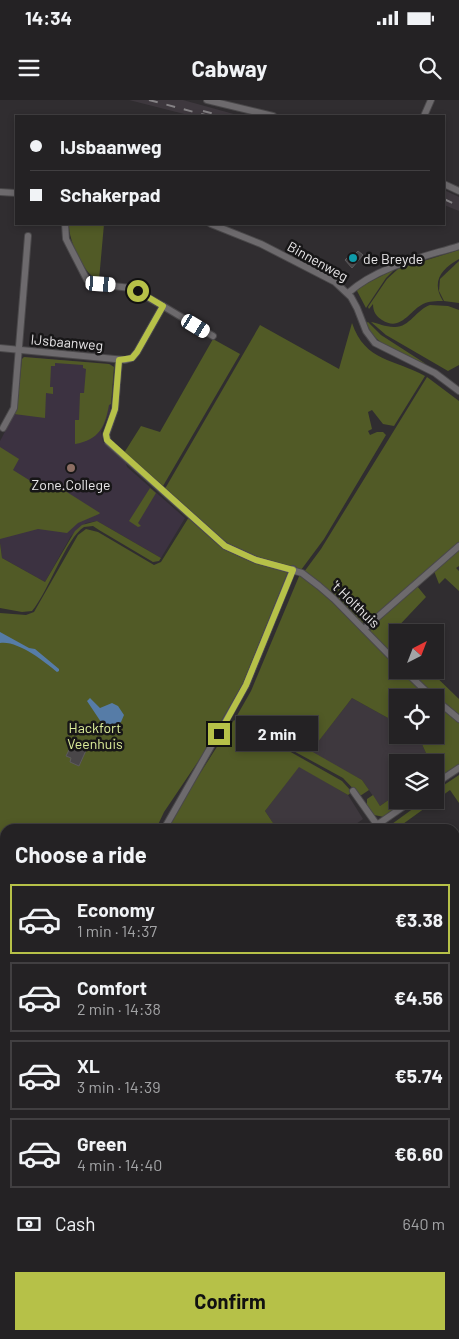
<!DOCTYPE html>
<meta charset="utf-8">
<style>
body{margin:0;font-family:Barlow,sans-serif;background:#2c2a2c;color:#f1f3f6;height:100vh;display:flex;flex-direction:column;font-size:19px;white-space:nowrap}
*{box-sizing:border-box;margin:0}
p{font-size:16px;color:#a3a4a6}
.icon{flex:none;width:28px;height:28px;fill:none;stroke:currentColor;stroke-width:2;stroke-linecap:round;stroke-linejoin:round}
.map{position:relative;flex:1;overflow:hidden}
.side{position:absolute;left:0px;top:724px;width:460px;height:516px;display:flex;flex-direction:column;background:#242224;border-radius:15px 15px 0 0;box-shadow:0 2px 8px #0003,0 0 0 1px #413f41}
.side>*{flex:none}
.top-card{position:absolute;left:15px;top:15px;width:430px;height:110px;border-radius:0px;box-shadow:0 2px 8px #0003,0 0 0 1px #413f41;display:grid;align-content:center;height:110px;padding:0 15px;background:#242224}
.needle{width:32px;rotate:42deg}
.controls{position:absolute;left:389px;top:524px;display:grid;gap:10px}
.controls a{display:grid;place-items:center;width:55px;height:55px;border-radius:0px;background:#242224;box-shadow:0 2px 8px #0003,0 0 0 1px #413f41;font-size:25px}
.end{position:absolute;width:22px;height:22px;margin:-11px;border:6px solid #b6c148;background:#111;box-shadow:0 0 0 2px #111}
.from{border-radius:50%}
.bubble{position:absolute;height:35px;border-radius:0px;background:#242224;box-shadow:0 2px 8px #0003,0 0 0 1px #413f41;font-size:16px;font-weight:700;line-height:35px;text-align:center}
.car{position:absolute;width:15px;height:30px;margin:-15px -8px;border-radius:6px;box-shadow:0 0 4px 1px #0007;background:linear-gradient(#fff 24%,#345 0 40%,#fff 0 76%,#345 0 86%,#fff 0)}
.top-card b{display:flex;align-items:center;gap:18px;height:48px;font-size:19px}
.top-card b+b{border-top:1px solid #413f41}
.top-card i{width:12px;height:12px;background:#f1f3f6}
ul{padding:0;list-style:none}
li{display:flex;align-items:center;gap:15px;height:70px;margin:0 10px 8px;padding:0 5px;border:2px solid #413f41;border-radius:0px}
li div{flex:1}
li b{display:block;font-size:19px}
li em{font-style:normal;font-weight:700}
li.selected{border-color:#b6c148}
li>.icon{width:45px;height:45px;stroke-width:1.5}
h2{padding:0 15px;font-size:22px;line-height:60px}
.pay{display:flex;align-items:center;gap:12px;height:55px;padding:0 15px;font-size:19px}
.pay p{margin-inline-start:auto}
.cta{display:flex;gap:10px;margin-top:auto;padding:10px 15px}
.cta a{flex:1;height:58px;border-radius:0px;background:#b6c148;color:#111;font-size:20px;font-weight:700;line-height:58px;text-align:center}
.status{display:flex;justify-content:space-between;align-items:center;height:35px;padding:0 25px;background:#242224;direction:ltr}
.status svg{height:14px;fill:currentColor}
header{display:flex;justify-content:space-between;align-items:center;height:65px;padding:0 15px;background:#242224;font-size:22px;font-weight:700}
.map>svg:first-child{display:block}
</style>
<div class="status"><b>14:34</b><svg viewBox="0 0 49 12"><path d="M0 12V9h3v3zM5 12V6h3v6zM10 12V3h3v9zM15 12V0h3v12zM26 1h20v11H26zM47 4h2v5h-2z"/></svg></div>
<header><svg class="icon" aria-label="menu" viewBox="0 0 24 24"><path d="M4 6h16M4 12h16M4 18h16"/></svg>Cabway<svg class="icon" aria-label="search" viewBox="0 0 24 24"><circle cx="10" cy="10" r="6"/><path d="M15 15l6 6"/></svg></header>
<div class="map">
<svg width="459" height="1239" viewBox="0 0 459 1239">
<rect width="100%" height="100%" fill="#302d30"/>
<g fill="#3e383e">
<path d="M129,0H183L241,16H192Z"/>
<path d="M444,90L459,97V111L444,105Z"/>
<path d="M352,598L397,623L398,635H414L421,642L430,662H398L397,694L380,706L362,680L310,652Z"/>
<path d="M299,666L348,695L363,719L349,729H277L265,711Z"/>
</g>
<path fill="#3c3241" d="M24,257L110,264L114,267L110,311L101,332L103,342L126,363L127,367L185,418L161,458L97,421L86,423L71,436L45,482L2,458L0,443V341L17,309L22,259Z"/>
<g fill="#515a26">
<path d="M69,124H104L99,180C84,176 68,139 69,124Z"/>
<path d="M459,150V159C441,169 431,182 443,201C436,201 429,201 423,204C409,211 401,232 382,220C376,216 373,212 373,204L369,209L368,207L387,179L398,169Z"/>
<path d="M459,161V203L444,201L439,191L440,179Z"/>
<path d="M395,169L386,178L366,208L356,189Z"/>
<path d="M430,205L448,206L459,210V265L448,271L386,235L371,222C378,223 385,227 394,227C409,228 416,210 430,205Z"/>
<path d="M368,222L381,235L426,264C404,254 376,248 366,223Z"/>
<path d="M352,223C365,262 395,259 425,276L394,326L383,324L372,310L368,312L372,329L368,331L370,335L377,332H383L386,335L324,439L301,470C287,465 271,464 256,458C220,444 192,415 165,388L166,387L260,225L339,269Z"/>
<path d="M213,239L240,254L163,386L124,353L141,326L160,332Z"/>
<path d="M24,257L109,264L114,267L111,304L109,305C105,327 99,340 75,344V320H79L80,293H84L86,269L83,268V265L55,263V266H51L50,287H53V294L46,293L45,318L14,314L17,309L22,259Z"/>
<path d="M427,277L459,301V442L370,521L361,523L304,472L321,449Z"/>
<path d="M0,347L19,359L13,370L45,390L51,382L100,413L99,414L78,423L67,433L38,429L0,439Z"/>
<path d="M150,388L156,393L138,423L141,426L138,427L129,421Z"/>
<path d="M189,417L233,453L288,472V476L253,564L224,623L164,712L156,729H5V832L0,828V513L26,515L34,512L78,435L86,429L98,432L154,465L161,462Z"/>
<path d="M97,421L161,458L159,461L153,462L99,430L93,426L84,427C66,438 49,491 32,511L22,512L0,508V443L2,458L45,482L75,431L82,425Z"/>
<path d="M459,449V466L456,468L459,471V491L445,478L439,484L434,471Z"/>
<path d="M300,474L347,515L397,567L398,570H401L429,597L398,598L397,623L352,598L311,651L362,680L369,690L360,696L343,678L235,619L251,591Z"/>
<path d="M417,486L426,497L391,534L397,540V559L371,532L370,528Z"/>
<path d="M408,570H429L459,599V615L425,587Z"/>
<path d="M435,602L459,621V665L435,681V662H430L421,642L414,635H435Z"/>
<path d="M234,620L342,681L352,692L348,695L299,667L265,711L277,729H256L254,725L251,729H167L176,711Z"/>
<path d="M459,675V703L450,690L396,729H385L425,700H435V691Z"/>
<path d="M397,694L398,700H408L384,717L374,715L367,705V699L373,695L380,706Z"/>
<path d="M0,958L5,961V1010L0,1014Z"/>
<path d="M5,1019V1132L0,1128V1023Z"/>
<path d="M459,1074V1239H136L131,1235H455V1076Z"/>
<path d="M4,1181L5,1206L2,1209L5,1211V1235H35L40,1239H9L0,1231V1186Z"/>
</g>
<g fill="#567ca7">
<path d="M0,532L29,548L35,549L59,569V571L57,572C44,561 17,540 0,543Z"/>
<path d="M90,598L100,608L112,603L118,606L124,615L121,622L114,627L103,625L87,601Z"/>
</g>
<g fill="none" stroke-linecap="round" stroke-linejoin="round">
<g stroke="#567ca7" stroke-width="2">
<path d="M0,1126L5,1130"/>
<path d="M133,1235L138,1239"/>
</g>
</g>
<g fill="#494648" stroke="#5d5a5d">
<path d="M358,151L363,155L352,168L345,160L351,154L353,156Z"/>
<path d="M72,644L78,647L84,644L88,646L79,666L70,662L71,658L66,656Z"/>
</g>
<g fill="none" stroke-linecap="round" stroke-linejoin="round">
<g stroke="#4a484a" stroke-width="8">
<g id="minor">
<path d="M207,0L273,16"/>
<path d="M424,16L431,0"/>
<path d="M444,84L459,91"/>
<path d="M0,92L16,93"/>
<path d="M65,124L66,139L87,180L95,184L131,188L163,206"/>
<path d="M211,124L261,144L335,182L351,197L357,208L366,231L375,243L435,273L459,291"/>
<path d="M348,193C379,166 420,158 459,146"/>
<path d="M0,248L125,260L132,258L137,252L163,206L213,236"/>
<path d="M119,260L115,309L106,335L108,342L225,446L256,460L302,473L319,486L334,499L398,564"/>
<path d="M3,328L14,308L28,136"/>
<path d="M364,529L459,446"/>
<path d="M404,570L433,598"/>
<path d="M435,599L459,619"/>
<path d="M435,684L459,668"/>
<path d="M353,691L380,729"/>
<path d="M164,729L246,585L293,469"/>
<path d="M371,729L413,700"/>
<path d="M455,817L459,814"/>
<path d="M455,837L459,842"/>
<path d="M455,884L459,881"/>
<path d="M455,933L459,938"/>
<path d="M455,1009L459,1016"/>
<path d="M0,1021L5,1017"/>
<path d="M455,1038L459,1035"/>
<path d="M0,1168L5,1172"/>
<path d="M84,1235L89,1239"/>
</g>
</g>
<use href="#minor" stroke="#6d6a6d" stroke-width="6"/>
<g stroke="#858285" stroke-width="2" stroke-dasharray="9 9" stroke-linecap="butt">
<path d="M149,0L209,16"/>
<path d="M203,11L223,16"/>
<path d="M444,99L459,106"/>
</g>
</g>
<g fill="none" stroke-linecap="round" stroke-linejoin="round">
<path stroke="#b6c148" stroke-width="6" d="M138,191L163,206L137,252L132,258L119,260L115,309L106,334L107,340L225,446L256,460L293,470L246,585L219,634"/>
</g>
<circle fill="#0f9aa8" stroke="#171617" stroke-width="2" cx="353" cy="158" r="5"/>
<circle fill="#8d6e63" stroke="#171617" stroke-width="2" cx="71" cy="368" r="5"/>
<g text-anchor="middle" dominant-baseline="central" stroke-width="5" stroke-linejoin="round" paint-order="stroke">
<g font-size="14" fill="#e9e7e9" stroke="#171617" text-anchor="start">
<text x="363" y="158">de Breyde</text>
<text x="71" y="384" text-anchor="middle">Zone.College</text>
</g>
<g font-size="14" fill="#e9e7e9" stroke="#171617">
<text transform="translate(318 161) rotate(29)">Binnenweg</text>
<text transform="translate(67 242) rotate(5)">IJsbaanweg</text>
<text transform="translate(356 504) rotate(44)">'t Holthuis</text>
</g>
<g font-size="14" fill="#ddee9a" stroke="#171617">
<text x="95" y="627">Hackfort<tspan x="95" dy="16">Veenhuis</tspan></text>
</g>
</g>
</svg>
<div class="controls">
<a><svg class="needle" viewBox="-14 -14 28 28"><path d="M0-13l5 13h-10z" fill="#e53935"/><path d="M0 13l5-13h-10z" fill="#a3a4a6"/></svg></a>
<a><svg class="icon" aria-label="locate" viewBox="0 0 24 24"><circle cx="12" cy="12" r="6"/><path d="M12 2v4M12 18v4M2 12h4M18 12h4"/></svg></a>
<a><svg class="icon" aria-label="layers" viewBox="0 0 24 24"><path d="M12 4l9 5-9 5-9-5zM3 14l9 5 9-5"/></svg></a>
</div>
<i class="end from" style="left:138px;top:191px"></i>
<i class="end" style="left:219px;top:634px"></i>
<div class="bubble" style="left:236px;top:616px;width:82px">2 min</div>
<i class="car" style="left:101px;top:184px;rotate:94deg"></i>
<i class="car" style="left:196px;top:226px;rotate:121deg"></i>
<div class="top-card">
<b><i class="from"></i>IJsbaanweg</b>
<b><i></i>Schakerpad</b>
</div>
<section class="side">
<h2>Choose a ride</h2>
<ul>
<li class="selected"><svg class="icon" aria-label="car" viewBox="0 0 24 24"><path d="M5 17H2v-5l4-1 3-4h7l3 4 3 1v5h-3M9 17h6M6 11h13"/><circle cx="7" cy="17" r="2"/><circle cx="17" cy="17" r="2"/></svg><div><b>Economy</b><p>1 min · 14:37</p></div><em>€3.38</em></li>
<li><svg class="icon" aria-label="car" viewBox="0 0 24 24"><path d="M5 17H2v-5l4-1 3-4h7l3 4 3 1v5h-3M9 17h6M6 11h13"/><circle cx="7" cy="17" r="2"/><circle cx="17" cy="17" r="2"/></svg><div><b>Comfort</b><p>2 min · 14:38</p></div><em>€4.56</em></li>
<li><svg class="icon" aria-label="car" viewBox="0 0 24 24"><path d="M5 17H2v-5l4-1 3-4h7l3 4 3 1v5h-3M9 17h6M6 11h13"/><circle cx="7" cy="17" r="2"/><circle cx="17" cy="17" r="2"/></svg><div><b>XL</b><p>3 min · 14:39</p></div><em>€5.74</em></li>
<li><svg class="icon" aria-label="car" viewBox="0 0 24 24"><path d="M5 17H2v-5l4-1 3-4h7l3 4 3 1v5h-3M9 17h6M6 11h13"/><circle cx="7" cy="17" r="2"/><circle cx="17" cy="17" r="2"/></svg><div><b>Green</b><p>4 min · 14:40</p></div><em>€6.60</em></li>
</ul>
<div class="pay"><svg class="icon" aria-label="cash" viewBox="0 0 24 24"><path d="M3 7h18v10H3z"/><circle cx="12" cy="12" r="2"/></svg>Cash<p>640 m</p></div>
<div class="cta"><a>Confirm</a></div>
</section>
</div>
